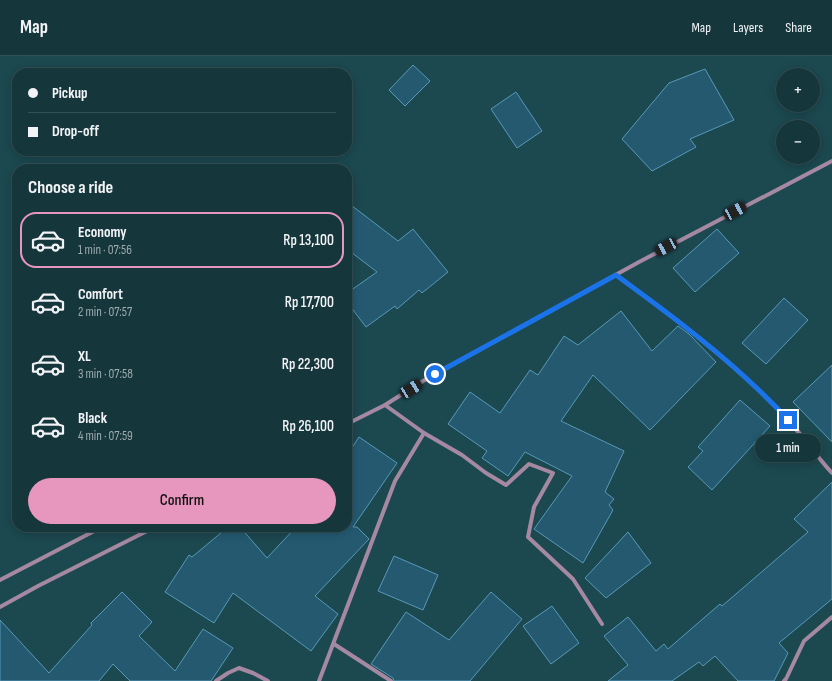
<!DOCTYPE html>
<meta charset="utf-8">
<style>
body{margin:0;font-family:"Sofia Sans Condensed",sans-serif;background:#224146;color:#f1f3f6;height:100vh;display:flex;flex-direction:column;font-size:15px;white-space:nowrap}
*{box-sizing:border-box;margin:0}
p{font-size:13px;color:#9dabaf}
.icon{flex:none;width:22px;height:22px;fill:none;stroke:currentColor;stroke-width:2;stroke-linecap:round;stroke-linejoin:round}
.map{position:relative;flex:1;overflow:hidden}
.drawer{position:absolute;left:12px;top:108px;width:340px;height:368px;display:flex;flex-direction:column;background:#15363b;border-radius:16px;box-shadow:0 2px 10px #0003,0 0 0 1px #345055}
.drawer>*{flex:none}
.banner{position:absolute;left:12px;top:12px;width:340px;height:88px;border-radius:16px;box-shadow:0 2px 10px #0003,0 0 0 1px #345055;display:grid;align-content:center;height:88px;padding:0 16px;background:#15363b}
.tools{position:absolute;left:776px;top:12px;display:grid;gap:8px}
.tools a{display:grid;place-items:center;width:44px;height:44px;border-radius:50%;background:#15363b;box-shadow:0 2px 10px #0003,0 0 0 1px #345055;font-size:20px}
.end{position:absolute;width:18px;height:18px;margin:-9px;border:5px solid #1a73e8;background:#fff;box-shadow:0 0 0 2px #fff}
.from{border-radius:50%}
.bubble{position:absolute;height:28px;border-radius:14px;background:#15363b;box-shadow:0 2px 10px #0003,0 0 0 1px #345055;font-size:13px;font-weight:600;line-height:28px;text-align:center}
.car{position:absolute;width:12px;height:24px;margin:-12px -6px;border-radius:5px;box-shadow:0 0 3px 1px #0007;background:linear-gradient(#222 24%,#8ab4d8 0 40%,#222 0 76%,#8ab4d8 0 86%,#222 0)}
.banner b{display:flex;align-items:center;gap:14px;height:38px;font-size:15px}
.banner b+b{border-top:1px solid #345055}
.banner i{width:10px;height:10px;background:#f1f3f6}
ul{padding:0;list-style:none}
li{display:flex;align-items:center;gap:12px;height:56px;margin:0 8px 6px;padding:0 8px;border:2px solid transparent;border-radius:16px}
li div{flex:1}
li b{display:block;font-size:15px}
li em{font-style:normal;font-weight:600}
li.current{border-color:#e797bd}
li>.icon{width:36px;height:36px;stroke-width:1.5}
h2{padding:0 16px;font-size:18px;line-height:48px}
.primary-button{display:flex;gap:8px;margin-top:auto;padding:8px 16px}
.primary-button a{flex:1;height:46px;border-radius:24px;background:#e797bd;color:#111;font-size:16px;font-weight:600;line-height:46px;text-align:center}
header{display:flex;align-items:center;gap:24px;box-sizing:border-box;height:56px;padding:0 20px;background:#15363b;border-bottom:1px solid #345055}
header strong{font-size:19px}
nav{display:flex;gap:22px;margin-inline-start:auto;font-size:14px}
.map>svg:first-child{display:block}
</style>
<header>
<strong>Map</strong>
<nav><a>Map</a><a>Layers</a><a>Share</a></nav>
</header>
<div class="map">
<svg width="832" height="625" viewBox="0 0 832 625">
<rect width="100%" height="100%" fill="#1c484f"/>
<g fill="#245970" stroke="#579ab9">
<path d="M413,9L430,25L405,50L389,34Z"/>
<path d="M705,13L734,64L690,83L696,91L652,115L622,83L669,27Z"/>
<path d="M516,36L542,75L517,92L491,53Z"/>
<path d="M347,146L398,185L413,173L448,216L422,237L419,234L397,253L395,250L366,271L347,246V237L377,216L347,193Z"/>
<path d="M717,173L739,197L695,236L673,212Z"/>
<path d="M784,242L808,264L766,308L742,287Z"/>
<path d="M621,255L652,295L678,270L689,278L716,306L650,374L593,319L561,365L624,395L605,436L614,443L609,449L613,454L583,507L534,473L572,420L525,396L508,420L482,402L487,395L448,368L470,336L500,357L530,314L538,319L564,280L578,289Z"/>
<path d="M832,309V386L793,346Z"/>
<path d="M740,344L770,370L712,434L688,411L703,395L698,391Z"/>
<path d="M359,381L397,407L353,471H357L369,483L315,540L338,558L311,595L233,537L214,567L165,536L189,499L192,501L228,471H240L267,502L296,471H347V399Z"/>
<path d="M832,426V543L779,587L788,597L774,625H738L715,600L703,610L699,606L672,625H608L628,609L604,580L628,561L656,595L664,588L668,593L720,548L722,550L808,476L794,463Z"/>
<path d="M628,476L651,507L606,542L585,522Z"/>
<path d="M394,500L438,519L423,554L378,535Z"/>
<path d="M122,536L152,566L139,580L175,615L203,573L233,592L211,625H130L113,608L99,625H0V564L49,617L92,569L91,567Z"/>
<path d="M491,536L522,563L470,625H394L393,622L371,608L406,556L449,584Z"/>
<path d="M552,550L579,587L551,608L523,570Z"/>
</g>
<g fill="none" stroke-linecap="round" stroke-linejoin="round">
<g stroke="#a588a2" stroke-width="4">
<path d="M616,219C672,260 728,302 777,352C797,372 813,396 832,417"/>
<path d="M385,349L424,377L462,399L486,417L506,429L529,408L553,417L534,451L528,481L573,523L602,568"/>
<path d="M347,368L385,349L423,325L639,206L832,105"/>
<path d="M0,524L102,471"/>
<path d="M0,551L38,530L155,471"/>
<path d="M334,588L391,625"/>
<path d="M216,625L228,617L239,612L253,617L268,625"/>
<path d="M319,625L395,425L424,377"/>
<path d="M784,625L786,623L804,585L832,561"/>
</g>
</g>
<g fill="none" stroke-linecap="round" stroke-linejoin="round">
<path stroke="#1a73e8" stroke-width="5" d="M435,318L616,219C661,252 706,285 747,323C761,336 775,349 788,364"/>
</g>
</svg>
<div class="tools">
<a>+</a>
<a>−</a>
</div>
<i class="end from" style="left:435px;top:318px"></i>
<i class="end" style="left:788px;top:364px"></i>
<div class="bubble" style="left:755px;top:378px;width:66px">1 min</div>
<i class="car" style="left:735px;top:155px;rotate:62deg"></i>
<i class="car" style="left:666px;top:191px;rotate:242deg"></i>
<i class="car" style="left:411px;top:333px;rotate:58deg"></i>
<div class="banner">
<b><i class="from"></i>Pickup</b>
<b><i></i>Drop-off</b>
</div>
<section class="drawer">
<h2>Choose a ride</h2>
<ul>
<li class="current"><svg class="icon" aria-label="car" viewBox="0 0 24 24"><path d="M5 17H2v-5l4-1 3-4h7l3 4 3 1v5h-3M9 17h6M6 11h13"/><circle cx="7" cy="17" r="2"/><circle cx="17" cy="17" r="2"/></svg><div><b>Economy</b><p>1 min · 07:56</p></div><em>Rp 13,100</em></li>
<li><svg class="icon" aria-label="car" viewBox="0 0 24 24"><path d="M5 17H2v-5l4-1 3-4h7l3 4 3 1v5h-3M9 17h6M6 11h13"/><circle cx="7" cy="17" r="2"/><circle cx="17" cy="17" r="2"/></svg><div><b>Comfort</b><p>2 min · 07:57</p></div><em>Rp 17,700</em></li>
<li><svg class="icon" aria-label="car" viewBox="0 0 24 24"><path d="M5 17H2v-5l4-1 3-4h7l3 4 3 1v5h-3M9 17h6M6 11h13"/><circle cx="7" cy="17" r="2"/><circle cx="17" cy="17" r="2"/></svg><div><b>XL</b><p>3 min · 07:58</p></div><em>Rp 22,300</em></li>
<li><svg class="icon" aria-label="car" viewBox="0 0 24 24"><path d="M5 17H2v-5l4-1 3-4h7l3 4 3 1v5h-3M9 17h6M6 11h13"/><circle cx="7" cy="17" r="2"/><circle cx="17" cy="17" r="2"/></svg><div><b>Black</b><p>4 min · 07:59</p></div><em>Rp 26,100</em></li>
</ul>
<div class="primary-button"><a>Confirm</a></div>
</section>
</div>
